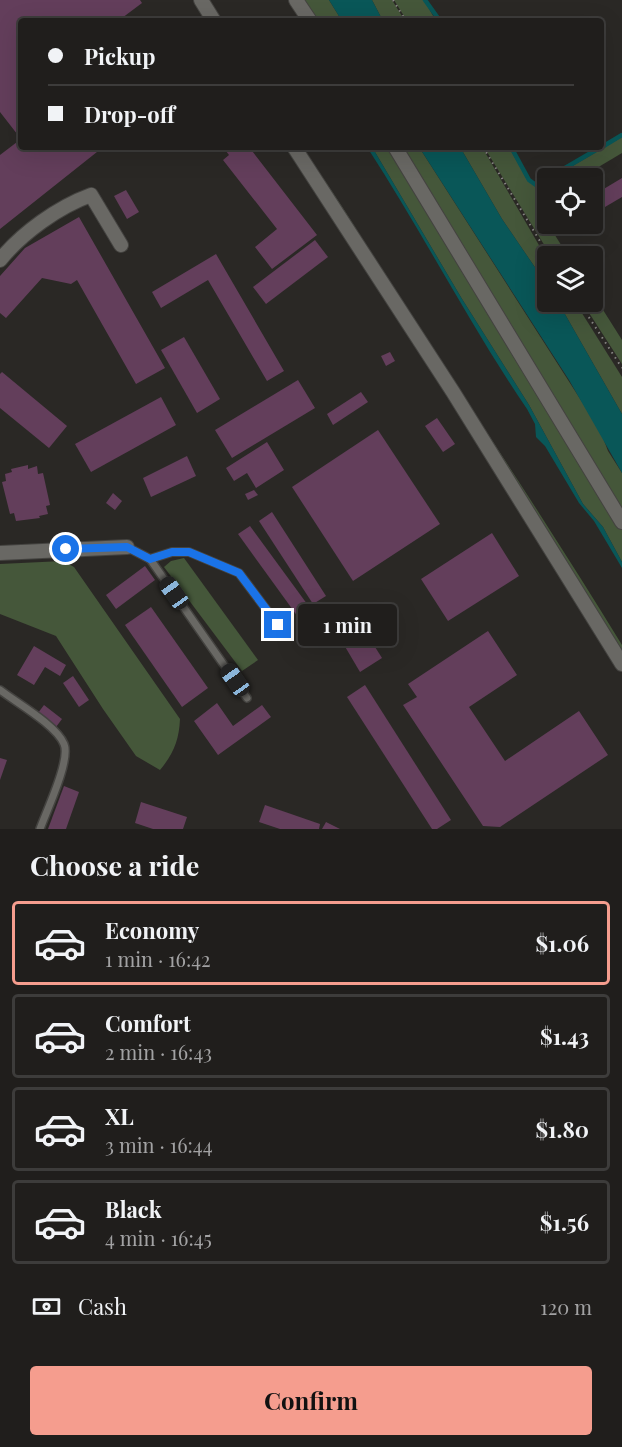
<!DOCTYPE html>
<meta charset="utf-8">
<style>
body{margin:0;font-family:"Playfair Display",serif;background:#282725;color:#f1f3f6;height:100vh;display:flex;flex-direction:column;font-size:22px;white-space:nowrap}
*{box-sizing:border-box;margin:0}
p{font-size:20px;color:#a2a2a3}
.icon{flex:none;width:33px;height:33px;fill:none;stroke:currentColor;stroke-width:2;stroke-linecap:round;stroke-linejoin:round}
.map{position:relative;height:829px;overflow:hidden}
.panel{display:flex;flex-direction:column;background:#201e1c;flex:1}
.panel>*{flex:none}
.hud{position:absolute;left:18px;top:18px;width:586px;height:132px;border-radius:6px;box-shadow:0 6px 24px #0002,0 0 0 2px #3d3c3b;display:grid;align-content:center;height:132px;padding:0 30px;background:#201e1c}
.controls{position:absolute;left:537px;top:168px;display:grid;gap:12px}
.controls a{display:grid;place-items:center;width:66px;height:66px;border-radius:6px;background:#201e1c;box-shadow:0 6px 24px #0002,0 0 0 2px #3d3c3b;font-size:30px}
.end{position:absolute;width:27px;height:27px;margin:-14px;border:8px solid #1a73e8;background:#fff;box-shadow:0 0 0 3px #fff}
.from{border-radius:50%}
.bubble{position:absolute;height:42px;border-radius:6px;background:#201e1c;box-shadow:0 6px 24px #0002,0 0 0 2px #3d3c3b;font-size:20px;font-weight:700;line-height:42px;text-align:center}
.car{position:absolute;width:18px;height:36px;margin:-18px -9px;border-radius:8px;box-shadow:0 0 4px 2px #0007;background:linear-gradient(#222 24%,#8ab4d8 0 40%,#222 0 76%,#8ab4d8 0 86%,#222 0)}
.hud b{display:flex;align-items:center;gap:21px;height:57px;font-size:22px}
.hud b+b{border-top:2px solid #3d3c3b}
.hud i{width:15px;height:15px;background:#f1f3f6}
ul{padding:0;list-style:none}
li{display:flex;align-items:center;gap:18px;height:84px;margin:0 12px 9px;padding:0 18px;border:3px solid #3d3c3b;border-radius:6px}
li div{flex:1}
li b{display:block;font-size:22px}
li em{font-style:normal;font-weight:700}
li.selected{border-color:#f59d8e}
li>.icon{width:54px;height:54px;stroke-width:1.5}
h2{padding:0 30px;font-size:27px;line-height:72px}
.pay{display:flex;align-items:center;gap:15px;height:66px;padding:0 30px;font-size:22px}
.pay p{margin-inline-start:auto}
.button{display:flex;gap:12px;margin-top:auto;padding:12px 30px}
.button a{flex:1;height:69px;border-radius:6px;background:#f59d8e;color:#111;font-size:24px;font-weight:700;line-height:69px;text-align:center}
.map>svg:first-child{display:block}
</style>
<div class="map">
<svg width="622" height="829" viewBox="0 0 622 829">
<rect width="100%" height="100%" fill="#2a2825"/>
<g fill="#45573a">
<path d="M300,0H329L342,21H314Z"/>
<path d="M372,0H392L405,21H383Z"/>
<path d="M394,0H424L436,21H407Z"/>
<path d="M622,137V153L580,178H552Z"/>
<path d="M301,147C341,201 374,259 410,315C482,425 554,534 622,645V654Z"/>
<path d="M372,147H392L622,526V562L603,527L583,504L529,405L462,299Z"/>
<path d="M396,147H419L600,430L608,451L622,473V517Z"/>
<path d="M460,147H482L547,259V285L502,219Z"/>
<path d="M484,147H509L527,179L537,187L547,181L548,224L568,256H551Z"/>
<path d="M593,294L622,340V364L582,302H592Z"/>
<path d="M558,302H575L622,377V414Z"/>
<path d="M184,558L258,660L242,671L164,567L171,561Z"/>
<path d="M63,561L74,567L180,719C179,740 174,753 160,770L136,756L103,709L56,636L0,614V564Z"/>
</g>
<g fill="#095758">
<path d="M329,0H372L383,21H342Z"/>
<path d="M367,147H372L462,299L529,405L583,504L603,527L622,562V568L594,521L579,503L545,446L536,437L535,424L527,409C469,324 423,233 367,147Z"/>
<path d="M419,147H460L502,219L547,285L548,302H558L622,414V473L569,380Z"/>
</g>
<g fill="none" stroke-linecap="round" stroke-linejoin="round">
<g stroke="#095758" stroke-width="4.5">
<path d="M425,0L440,21"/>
<path d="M511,147L529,180L536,185L601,147"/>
<path d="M602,147L622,135"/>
</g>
</g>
<g fill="#633e5b">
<path d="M0,0H140L142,3L118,21H21V139L0,112Z"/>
<path d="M21,139V147L102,148L0,229V155Z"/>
<path d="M223,147H249L317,235L272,269L255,247L277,229L223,160L229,155Z"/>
<path d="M622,178V197L605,207L597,193Z"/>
<path d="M126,190L139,212L127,219L114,196Z"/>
<path d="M79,217L165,368L136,384L77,280L71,284L42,278L6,318L0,313V276L25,248Z"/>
<path d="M315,240L328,257L266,304L253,287Z"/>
<path d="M216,254L284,371L267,381L208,280L161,308L152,292Z"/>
<path d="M184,337L220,399L197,413L161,350Z"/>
<path d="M390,352L395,361L386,366L381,356Z"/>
<path d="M2,372L67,426L49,448L0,408V374Z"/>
<path d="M298,380L315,408L232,458L215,430Z"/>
<path d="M361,392L368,402L333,425L327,414Z"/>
<path d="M161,397L176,425L91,472L75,444Z"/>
<path d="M437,418L455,444L443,452L425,426Z"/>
<path d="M378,430L440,524L353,581L292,487Z"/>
<path d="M267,442L284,470L256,488L247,473L234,481L226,468Z"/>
<path d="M187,456L196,476L151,497L143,478Z"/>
<path d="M28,465V469L37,466L38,474L43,473L50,505L46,506L48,514L39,516L40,518L16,521L14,513L10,514L2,482L6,481L5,474L12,472L11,469Z"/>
<path d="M254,490L258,495L248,500L245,494Z"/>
<path d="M113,493L122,501L115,510L106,503Z"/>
<path d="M272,512L326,596L313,604L259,521Z"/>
<path d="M250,526L310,608L298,617L238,534Z"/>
<path d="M492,533L519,576L448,621L421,579Z"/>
<path d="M145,566L155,580L116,609L106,595Z"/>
<path d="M151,607L208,688L182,707L125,625Z"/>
<path d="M358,620L382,658L360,672L337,633Z"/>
<path d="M488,631L517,675L469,707L505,761L579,711L608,755L500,827L483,826L403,705L417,697L408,684Z"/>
<path d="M34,646L66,665L60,676L45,667L34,685L17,675Z"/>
<path d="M73,676L89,700L79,707L63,683Z"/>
<path d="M365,685L451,820L437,829H432L347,697Z"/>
<path d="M217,703L233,726L262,705L271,717L218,755L194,721Z"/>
<path d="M44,705L62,719L56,727L38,713Z"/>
<path d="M0,758L7,760L0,780Z"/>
<path d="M64,786L79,792L66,829H48Z"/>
<path d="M141,802L187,817L183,829H153L135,823Z"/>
<path d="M265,805L320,824L319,829H280L259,822Z"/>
<path d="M326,822L340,829H322Z"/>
</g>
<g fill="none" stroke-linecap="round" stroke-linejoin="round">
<g stroke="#444340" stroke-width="10">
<g id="service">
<path d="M127,547L150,559L247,698"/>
<path d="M150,559L172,552H189L239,573L278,625"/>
<path d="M0,690C17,703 56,725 64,744C71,760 46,812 40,829"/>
</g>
</g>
<g stroke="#444340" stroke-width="16">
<g id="minor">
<path d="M201,0L214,21"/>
<path d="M296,0L310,21"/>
<path d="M294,147L453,392L622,664"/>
<path d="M395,147L622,522"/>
<path d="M0,260C22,233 58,207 91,195L121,245"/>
<path d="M0,553L127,547"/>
</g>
</g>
<g stroke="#898785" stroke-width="2" stroke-dasharray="1.5 4.5" stroke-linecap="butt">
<path d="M393,0L406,21"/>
<path d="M483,147L549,256"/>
<path d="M579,302L622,368"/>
</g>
<use href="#service" stroke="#696864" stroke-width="7"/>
<use href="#minor" stroke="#696864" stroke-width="14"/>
</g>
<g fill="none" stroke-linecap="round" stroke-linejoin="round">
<path stroke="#1a73e8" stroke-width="8" d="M66,549L127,547L150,559L172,552H189L239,573L278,625"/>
</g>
</svg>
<div class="controls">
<a><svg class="icon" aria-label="locate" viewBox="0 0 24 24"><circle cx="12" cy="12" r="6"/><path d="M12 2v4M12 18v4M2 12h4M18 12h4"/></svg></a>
<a><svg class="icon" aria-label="layers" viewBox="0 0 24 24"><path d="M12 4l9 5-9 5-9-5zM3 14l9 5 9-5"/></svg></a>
</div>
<i class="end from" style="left:66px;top:549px"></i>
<i class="end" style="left:278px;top:625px"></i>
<div class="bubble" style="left:298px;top:604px;width:99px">1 min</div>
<i class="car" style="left:174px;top:593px;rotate:325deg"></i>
<i class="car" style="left:235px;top:680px;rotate:325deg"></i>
<div class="hud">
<b><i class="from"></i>Pickup</b>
<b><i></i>Drop-off</b>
</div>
</div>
<section class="panel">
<h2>Choose a ride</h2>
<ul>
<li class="selected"><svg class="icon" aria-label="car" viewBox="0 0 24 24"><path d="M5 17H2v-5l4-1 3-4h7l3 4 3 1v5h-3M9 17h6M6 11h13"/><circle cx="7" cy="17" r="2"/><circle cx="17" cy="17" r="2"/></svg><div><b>Economy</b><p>1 min · 16:42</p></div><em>$1.06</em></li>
<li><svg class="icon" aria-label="car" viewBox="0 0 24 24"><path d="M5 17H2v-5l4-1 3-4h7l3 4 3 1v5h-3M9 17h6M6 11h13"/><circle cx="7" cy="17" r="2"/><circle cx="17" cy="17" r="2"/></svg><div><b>Comfort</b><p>2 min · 16:43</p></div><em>$1.43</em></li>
<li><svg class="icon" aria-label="car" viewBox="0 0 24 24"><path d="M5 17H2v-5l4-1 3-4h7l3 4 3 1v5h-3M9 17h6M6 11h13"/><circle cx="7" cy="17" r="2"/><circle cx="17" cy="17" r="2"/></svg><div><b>XL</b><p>3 min · 16:44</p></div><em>$1.80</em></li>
<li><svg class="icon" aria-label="car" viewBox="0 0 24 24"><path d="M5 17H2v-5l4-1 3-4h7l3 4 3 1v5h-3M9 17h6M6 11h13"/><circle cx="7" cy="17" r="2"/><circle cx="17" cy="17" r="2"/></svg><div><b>Black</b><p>4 min · 16:45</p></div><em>$1.56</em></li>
</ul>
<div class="pay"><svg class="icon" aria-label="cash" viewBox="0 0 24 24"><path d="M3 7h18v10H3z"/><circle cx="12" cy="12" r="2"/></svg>Cash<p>120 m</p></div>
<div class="button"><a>Confirm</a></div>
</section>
